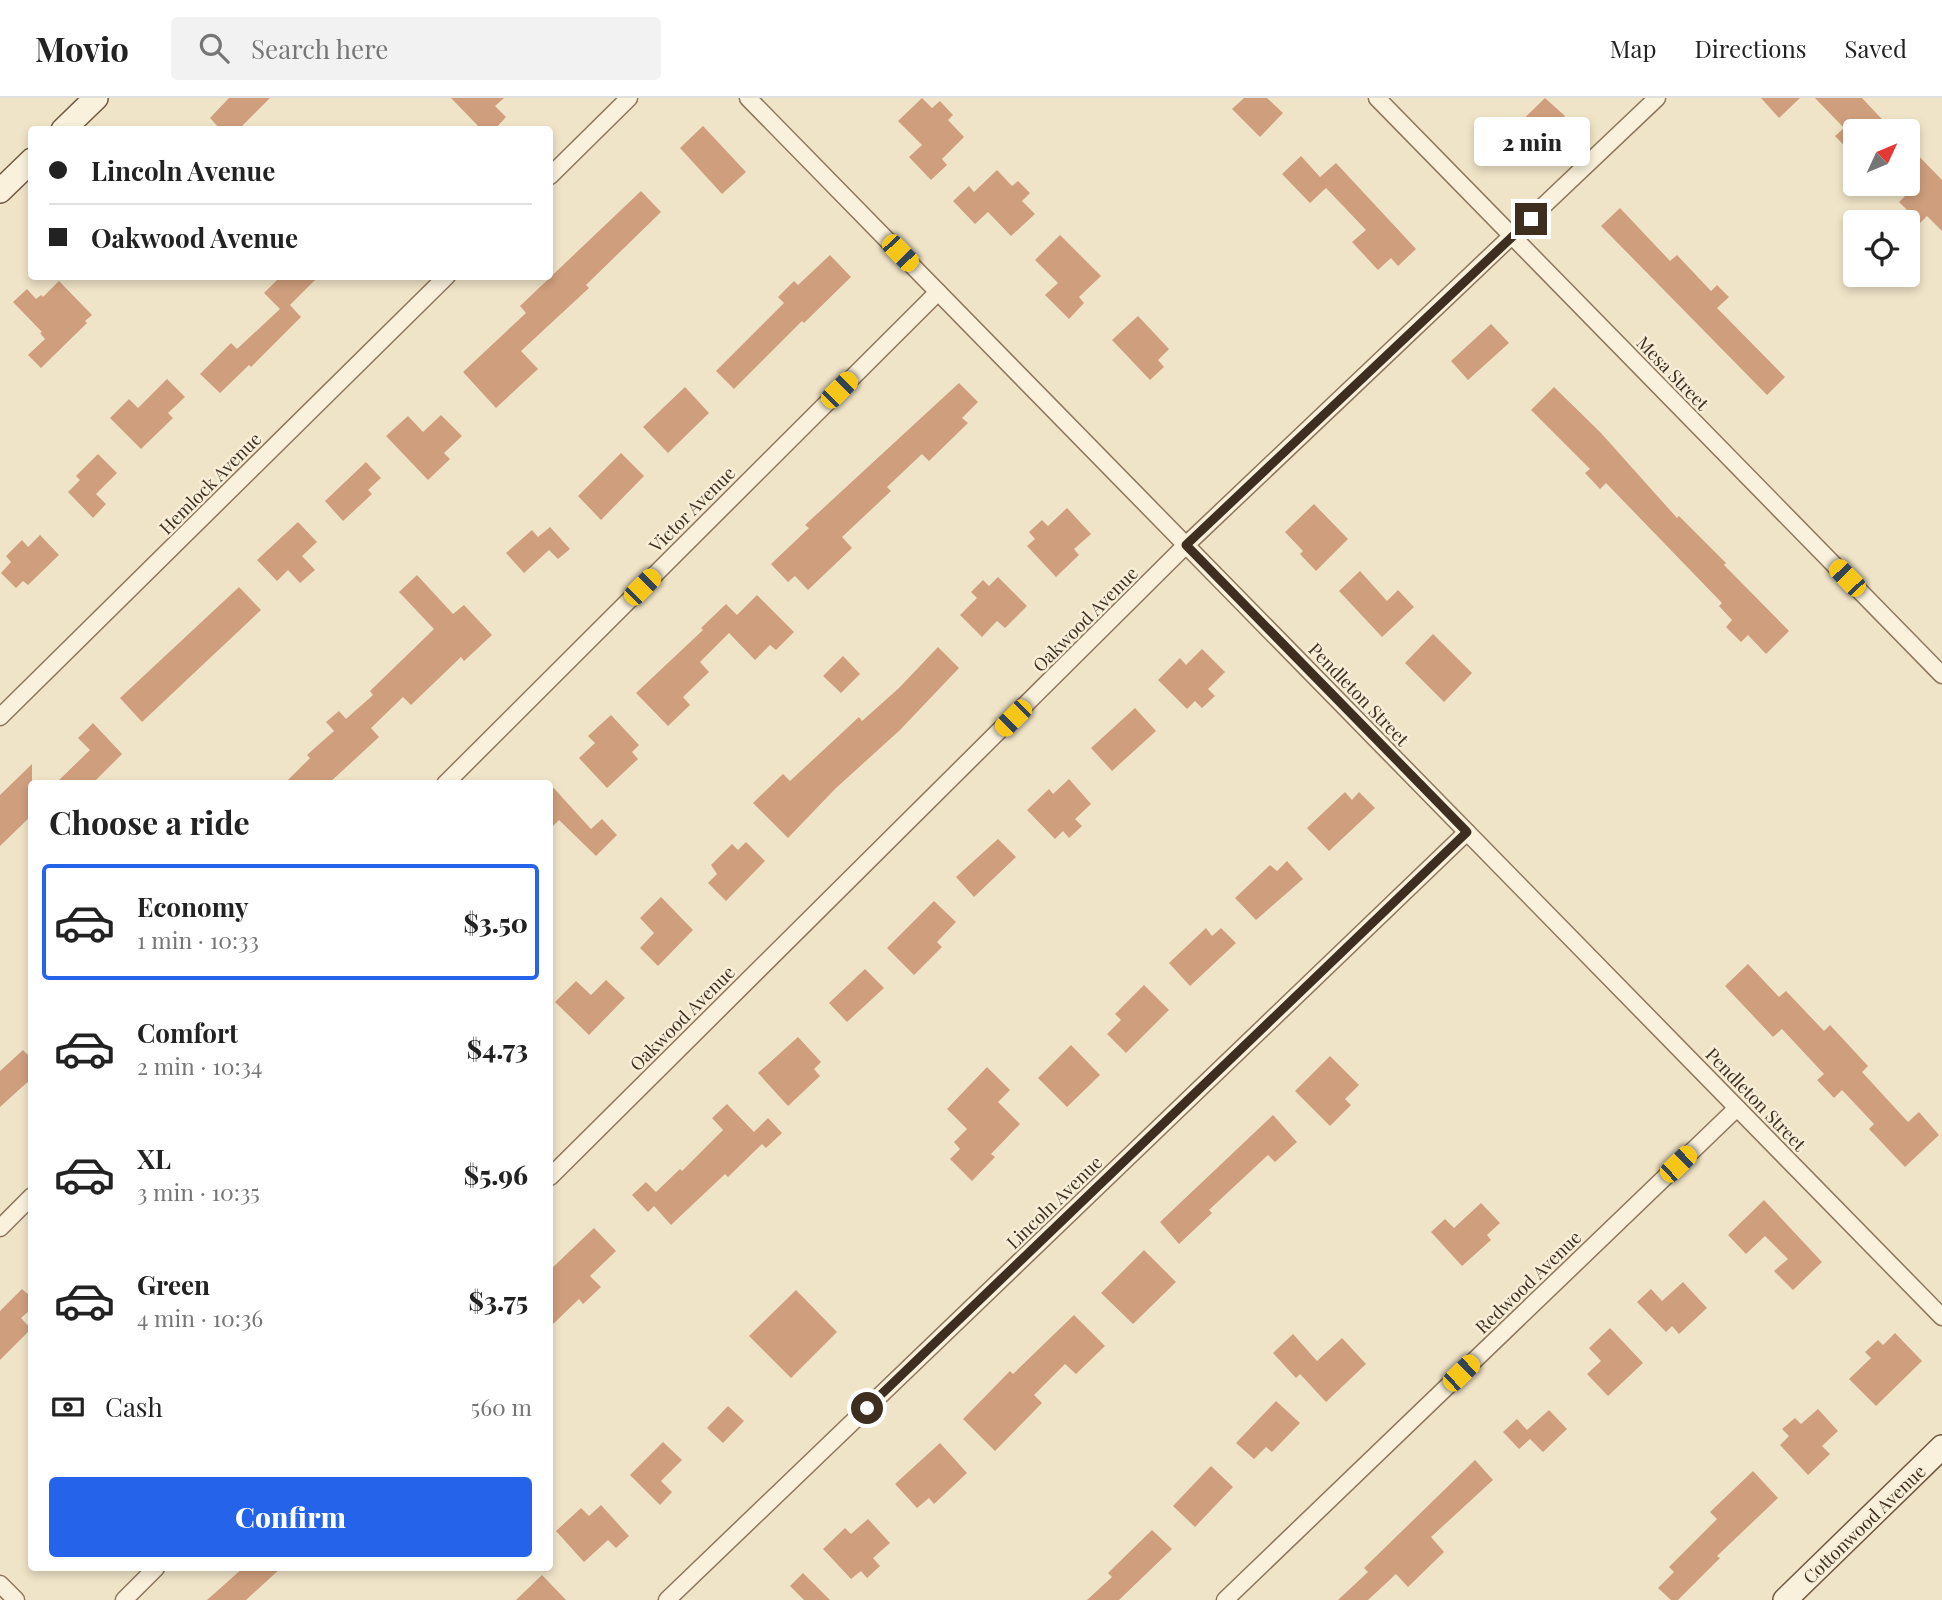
<!DOCTYPE html>
<meta charset="utf-8">
<style>
body{margin:0;font-family:"Playfair Display",serif;background:#f2f2f2;color:#222;height:100vh;display:flex;flex-direction:column;font-size:26px;white-space:nowrap}
*{box-sizing:border-box;margin:0}
p{font-size:23px;color:#767676}
.icon{flex:none;width:38px;height:38px;fill:none;stroke:currentColor;stroke-width:2;stroke-linecap:round;stroke-linejoin:round}
.map{position:relative;flex:1;overflow:hidden}
.panel{position:absolute;left:28px;top:682px;width:525px;height:791px;display:flex;flex-direction:column;background:#fff;border-radius:7px;box-shadow:0 4px 10px #0003}
.panel>*{flex:none}
.banner{position:absolute;left:28px;top:28px;width:525px;height:154px;border-radius:7px;box-shadow:0 4px 10px #0003;display:grid;align-content:center;height:154px;padding:0 21px;background:#fff}
.needle{width:46px;rotate:46deg}
.buttons{position:absolute;left:1843px;top:21px;display:grid;gap:14px}
.buttons a{display:grid;place-items:center;width:77px;height:77px;border-radius:7px;background:#fff;box-shadow:0 4px 10px #0003;font-size:35px}
.end{position:absolute;width:32px;height:32px;margin:-16px;border:9px solid #3d2e20;background:#fff;box-shadow:0 0 0 4px #fff}
.from{border-radius:50%}
.bubble{position:absolute;height:49px;border-radius:7px;background:#fff;box-shadow:0 4px 10px #0003;font-size:23px;font-weight:800;line-height:49px;text-align:center}
.car{position:absolute;width:21px;height:42px;margin:-21px -10px;border-radius:9px;box-shadow:0 0 5px 2px #0007;background:linear-gradient(#f5c518 24%,#345 0 40%,#f5c518 0 76%,#345 0 86%,#f5c518 0)}
.banner b{display:flex;align-items:center;gap:24px;height:66px;font-size:26px}
.banner b+b{border-top:2px solid #e0e0e0}
.banner i{width:18px;height:18px;background:#222}
ul{padding:0;list-style:none}
li{display:flex;align-items:center;gap:21px;height:116px;margin:0 14px 10px;padding:0 7px;border:4px solid transparent;border-radius:7px}
li div{flex:1}
li b{display:block;font-size:26px}
li em{font-style:normal;font-weight:800}
li.current{border-color:#2563eb}
li>.icon{width:63px;height:63px;stroke-width:1.5}
h2{padding:0 21px;font-size:32px;line-height:84px}
.pay{display:flex;align-items:center;gap:18px;height:77px;padding:0 21px;font-size:26px}
.pay p{margin-inline-start:auto}
.primary-button{display:flex;gap:14px;margin-top:auto;padding:14px 21px}
.primary-button a{flex:1;height:80px;border-radius:7px;background:#2563eb;color:#fff;font-size:28px;font-weight:800;line-height:80px;text-align:center}
header{display:flex;align-items:center;gap:42px;box-sizing:border-box;height:98px;padding:0 35px;background:#fff;border-bottom:2px solid #e0e0e0}
header strong{font-size:33px}
nav{display:flex;gap:38px;margin-inline-start:auto;font-size:24px}
.search{width:490px;height:63px;background:#f2f2f2;display:flex;align-items:center;gap:18px;box-sizing:border-box;padding:0 24px;border-radius:7px;color:#767676;font-size:26px}
.map>svg:first-child{display:block}
</style>
<header>
<strong>Movio</strong>
<div class="search"><svg class="icon" aria-label="search" viewBox="0 0 24 24"><circle cx="10" cy="10" r="6"/><path d="M15 15l6 6"/></svg>Search here</div>
<nav><a>Map</a><a>Directions</a><a>Saved</a></nav>
</header>
<div class="map">
<svg width="1942" height="1502" viewBox="0 0 1942 1502">
<rect width="100%" height="100%" fill="#f0e4c8"/>
<g fill="#cf9f7d">
<path d="M229,0H270L238,32H221L210,20Z"/>
<path d="M451,0H504L495,8L506,19L494,32H482Z"/>
<path d="M922,0L932,10L940,3L953,17L948,22L964,39L942,61L947,67L931,82L909,59L922,47L898,23Z"/>
<path d="M1244,0H1267L1283,15L1260,39L1232,11Z"/>
<path d="M1545,0L1565,18L1529,52L1511,33Z"/>
<path d="M1761,0H1800L1779,20Z"/>
<path d="M1815,0H1862L1893,33H1855V59L1835,38L1844,30Z"/>
<path d="M703,28L746,74L722,96L680,50Z"/>
<path d="M1908,47L1942,82V133L1927,118L1920,125L1899,104L1908,95Z"/>
<path d="M1301,58L1320,79L1336,65L1416,151L1398,168L1391,160L1378,172L1352,144L1366,132L1326,90L1310,105L1282,76Z"/>
<path d="M997,72L1012,88L1018,83L1030,95L1022,103L1035,116L1011,138L988,114L975,126L953,103L969,88L974,94Z"/>
<path d="M641,93L661,114L586,187L589,190L521,253L538,271L496,310L463,274L526,215L520,208Z"/>
<path d="M1620,110L1670,163L1677,157L1711,193L1717,187L1729,199L1717,210L1785,279L1767,297L1601,128Z"/>
<path d="M1060,137L1101,178L1079,199L1084,205L1069,221L1045,197L1058,185L1035,162Z"/>
<path d="M830,157L851,179L804,225L802,223L734,291L716,273L784,205L778,199L794,183L798,187Z"/>
<path d="M281,178H319L290,207L301,219L251,269L249,267L220,295L200,276L231,245L237,251L280,211L264,195Z"/>
<path d="M59,183L92,217L85,223L87,225L41,270L28,257L45,241L40,235L42,234L13,204L27,191L36,201L41,197L43,199Z"/>
<path d="M1138,218L1169,251L1158,262L1164,269L1150,282L1112,242Z"/>
<path d="M1491,226L1509,245L1468,282L1451,263Z"/>
<path d="M167,281L185,299L168,315L173,320L141,351L110,320L129,301L138,310Z"/>
<path d="M959,285L978,304L962,320L968,325L929,363L922,356L887,389L891,393L842,439L852,450L808,492L795,478L788,484L771,466L809,430L805,427L818,415Z"/>
<path d="M685,289L709,315L668,355L643,329Z"/>
<path d="M1554,289L1601,335L1677,420L1679,418L1726,465L1724,467L1789,533L1766,556L1748,537L1741,544L1726,529L1732,522L1719,508L1722,505L1606,385L1600,391L1585,375L1590,371L1531,312Z"/>
<path d="M441,317L462,338L444,355L450,361L428,382L386,338L408,318L423,334Z"/>
<path d="M621,355L644,378L601,422L578,398Z"/>
<path d="M98,356L117,375L96,396L106,406L93,420L68,394L80,382L76,378Z"/>
<path d="M366,364L381,380L368,392L372,396L343,423L325,403Z"/>
<path d="M1314,406L1348,441L1316,473L1300,456L1303,453L1285,434Z"/>
<path d="M1067,410L1091,436L1074,451L1079,457L1056,479L1027,448L1035,441L1029,434L1042,422L1048,428Z"/>
<path d="M298,424L317,444L302,458L315,472L300,485L288,472L277,483L257,462Z"/>
<path d="M550,429L570,451L558,461L549,452L524,475L506,455L532,432L538,439Z"/>
<path d="M40,437L59,457L28,487L23,483L16,490L1,475L11,464L6,458L22,442L28,449Z"/>
<path d="M1360,473L1387,503L1398,492L1414,509L1382,539L1339,493Z"/>
<path d="M417,477L453,516L464,507L492,537L464,563L461,559L411,607L403,599L371,630L379,639L328,686H284L310,660L307,657L334,633L326,624L339,613L346,621L373,597L370,593L434,531L399,494Z"/>
<path d="M998,479L1027,508L1005,530L997,523L982,539L960,517L977,500L971,494L983,482L989,488Z"/>
<path d="M239,489L261,512L142,624L120,600Z"/>
<path d="M757,497L794,534L776,552L770,547L755,562L729,535L700,564L709,574L683,599L690,607L668,628L636,595L703,532L701,530L726,506L737,517Z"/>
<path d="M1433,536L1472,575L1444,604L1405,565Z"/>
<path d="M938,549L959,570L900,632L835,691L788,740L753,705L783,676L790,683L859,619L862,623L899,590Z"/>
<path d="M1202,551L1225,574L1208,591L1215,598L1202,610L1195,603L1187,611L1158,582L1180,560L1186,567Z"/>
<path d="M843,558L860,576L841,595L823,578Z"/>
<path d="M1135,610L1156,633L1112,673L1091,650Z"/>
<path d="M611,617L639,647L632,654L638,661L607,690L579,660L595,645L588,638Z"/>
<path d="M93,625L122,656L92,686H55L90,652L78,640Z"/>
<path d="M32,666V717L0,748V697Z"/>
<path d="M1069,681L1091,706L1075,721L1082,728L1069,740L1063,733L1055,741L1027,712L1049,691L1053,696Z"/>
<path d="M550,686L591,731L602,721L617,737L596,758L559,722L550,731Z"/>
<path d="M1345,694L1352,702L1359,694L1375,710L1329,753L1307,730Z"/>
<path d="M998,741L1016,759L974,799L956,779Z"/>
<path d="M746,744L765,763L726,803L708,785L717,776L711,767L732,746L738,752Z"/>
<path d="M1287,763L1303,781L1256,822L1235,800L1270,767L1277,773Z"/>
<path d="M661,799L693,832L658,868L640,850L654,835L640,820Z"/>
<path d="M934,803L956,824L937,844L942,849L914,877L887,850Z"/>
<path d="M1206,830L1212,838L1221,830L1236,845L1190,888L1169,865Z"/>
<path d="M1748,866L1779,899L1786,893L1824,933L1830,927L1868,968L1862,974L1908,1024L1919,1014L1939,1037L1905,1069L1869,1031L1874,1026L1842,992L1834,1000L1817,982L1824,976L1782,931L1773,939L1725,888Z"/>
<path d="M865,871L884,890L847,924L829,905Z"/>
<path d="M606,882L625,900L589,937L555,904L576,883L591,897Z"/>
<path d="M1144,887L1169,912L1126,955L1107,936L1121,922L1115,916Z"/>
<path d="M798,939L821,964L814,971L820,978L788,1008L758,975Z"/>
<path d="M1071,947L1100,977L1067,1009L1038,980Z"/>
<path d="M23,952L32,961V980L0,1009V973Z"/>
<path d="M1330,958L1359,987L1345,1001L1351,1007L1330,1028L1295,993Z"/>
<path d="M987,969L1010,992L998,1004L1020,1026L991,1056L995,1059L972,1083L950,1061L960,1051L954,1044L967,1031L947,1011Z"/>
<path d="M727,1006L754,1034L768,1020L782,1035L766,1050L762,1046L728,1079L725,1076L671,1127L654,1108L648,1114L632,1097L646,1084L656,1094L680,1071L682,1073L723,1032L712,1020Z"/>
<path d="M1273,1017L1297,1044L1275,1064L1268,1057L1209,1112L1212,1115L1179,1146L1160,1124Z"/>
<path d="M1764,1102L1822,1164L1793,1192L1774,1173L1788,1161L1765,1138L1746,1156L1728,1137Z"/>
<path d="M1481,1105L1500,1125L1487,1137L1491,1142L1462,1168L1431,1134L1445,1121L1454,1130Z"/>
<path d="M594,1130L616,1153L590,1178L601,1189L583,1206L579,1201L550,1229V1172Z"/>
<path d="M1144,1152L1176,1184L1133,1226L1101,1195Z"/>
<path d="M1683,1184L1707,1210L1679,1236L1672,1228L1666,1234L1637,1204L1651,1191L1662,1203Z"/>
<path d="M22,1191L32,1200V1210L21,1220L31,1231L0,1262V1213Z"/>
<path d="M796,1192L837,1234L791,1280L749,1238Z"/>
<path d="M1074,1217L1105,1248L1076,1276L1065,1266L1034,1297L1042,1305L995,1353L963,1321L1010,1273L1013,1276Z"/>
<path d="M1610,1230L1643,1265L1608,1298L1587,1276L1601,1263L1589,1250Z"/>
<path d="M1895,1235L1922,1263L1876,1308L1849,1281L1871,1260L1865,1254L1878,1242L1883,1247Z"/>
<path d="M1293,1236L1317,1263L1342,1240L1366,1266L1326,1304L1300,1276L1296,1280L1273,1255Z"/>
<path d="M1276,1303L1300,1325L1272,1354L1266,1349L1254,1361L1236,1345Z"/>
<path d="M728,1308L744,1323L723,1345L707,1330Z"/>
<path d="M1818,1311L1838,1333L1822,1348L1830,1356L1808,1377L1780,1347L1789,1338L1782,1331L1795,1320L1801,1326Z"/>
<path d="M1549,1312L1567,1331L1543,1354L1530,1341L1519,1351L1503,1334L1517,1321L1527,1332Z"/>
<path d="M663,1344L682,1362L661,1383L672,1394L660,1407L630,1377Z"/>
<path d="M940,1345L967,1375L934,1406L929,1400L917,1410L895,1386Z"/>
<path d="M1475,1362L1493,1382L1431,1439L1444,1454L1408,1489L1396,1476L1368,1502H1338L1368,1474L1364,1470Z"/>
<path d="M1211,1368L1233,1389L1195,1429L1173,1408Z"/>
<path d="M1753,1373L1778,1400L1717,1458L1720,1460L1678,1502H1671L1658,1490L1674,1474L1669,1469L1717,1421L1710,1414Z"/>
<path d="M601,1407L629,1438L616,1450L608,1442L584,1464L556,1433L581,1410L589,1418Z"/>
<path d="M868,1421L890,1445L873,1460L880,1468L867,1480L861,1473L851,1481L823,1451L845,1430L851,1436Z"/>
<path d="M1152,1432L1172,1451L1119,1502H1087L1112,1479L1108,1475Z"/>
<path d="M243,1470H281L246,1502H207Z"/>
<path d="M803,1475L830,1502H804L790,1488Z"/>
<path d="M542,1477L566,1502H516Z"/>
</g>
<g fill="none" stroke-linecap="round" stroke-linejoin="round">
<g stroke="#8d765c" stroke-width="19">
<g id="street">
<path d="M748,0L1942,1219"/>
<path d="M1377,0L1942,577"/>
<path d="M550,78L629,0"/>
<path d="M0,619L447,178"/>
<path d="M445,686L938,194"/>
<path d="M550,1079L1186,447L1657,0"/>
<path d="M0,1130L32,1098"/>
<path d="M0,1486L16,1502"/>
<path d="M124,1502L156,1470"/>
<path d="M667,1502L1467,734"/>
<path d="M1225,1502L1737,1010"/>
</g>
</g>
<g stroke="#6f573f" stroke-width="26">
<g id="secondary">
<path d="M63,32L96,0"/>
<path d="M0,93L32,62"/>
<path d="M1785,1502L1942,1349"/>
</g>
</g>
<use href="#street" stroke="#faf1dc" stroke-width="16"/>
<use href="#secondary" stroke="#faf1dc" stroke-width="23"/>
</g>
<g fill="none" stroke-linecap="round" stroke-linejoin="round">
<path stroke="#3d2e20" stroke-width="9" d="M867,1310L1467,734L1186,447L1531,121"/>
</g>
<g text-anchor="middle" dominant-baseline="central" stroke-width="5" stroke-linejoin="round" paint-order="stroke">
<g font-size="18" fill="#3d2e20" stroke="#f7eed8">
<text transform="translate(1673 275) rotate(46)">Mesa Street</text>
<text transform="translate(210 385) rotate(-45)">Hemlock Avenue</text>
<text transform="translate(692 411) rotate(-45)">Victor Avenue</text>
<text transform="translate(1085 521) rotate(-45)">Oakwood Avenue</text>
<text transform="translate(1359 596) rotate(46)">Pendleton Street</text>
<text transform="translate(682 920) rotate(-45)">Oakwood Avenue</text>
<text transform="translate(1756 1001) rotate(46)">Pendleton Street</text>
<text transform="translate(1054 1104) rotate(-44)">Lincoln Avenue</text>
<text transform="translate(1528 1184) rotate(-44)">Redwood Avenue</text>
<text transform="translate(1864 1426) rotate(-44)">Cottonwood Avenue</text>
</g>
</g>
</svg>
<div class="buttons">
<a><svg class="needle" viewBox="-14 -14 28 28"><path d="M0-13l5 13h-10z" fill="#e53935"/><path d="M0 13l5-13h-10z" fill="#767676"/></svg></a>
<a><svg class="icon" aria-label="locate" viewBox="0 0 24 24"><circle cx="12" cy="12" r="6"/><path d="M12 2v4M12 18v4M2 12h4M18 12h4"/></svg></a>
</div>
<i class="end from" style="left:867px;top:1310px"></i>
<i class="end" style="left:1531px;top:121px"></i>
<div class="bubble" style="left:1474px;top:19px;width:116px">2 min</div>
<i class="car" style="left:900px;top:155px;rotate:136deg"></i>
<i class="car" style="left:839px;top:292px;rotate:45deg"></i>
<i class="car" style="left:1847px;top:480px;rotate:316deg"></i>
<i class="car" style="left:642px;top:489px;rotate:45deg"></i>
<i class="car" style="left:1013px;top:620px;rotate:225deg"></i>
<i class="car" style="left:1678px;top:1066px;rotate:46deg"></i>
<i class="car" style="left:1461px;top:1275px;rotate:46deg"></i>
<div class="banner">
<b><i class="from"></i>Lincoln Avenue</b>
<b><i></i>Oakwood Avenue</b>
</div>
<section class="panel">
<h2>Choose a ride</h2>
<ul>
<li class="current"><svg class="icon" aria-label="car" viewBox="0 0 24 24"><path d="M5 17H2v-5l4-1 3-4h7l3 4 3 1v5h-3M9 17h6M6 11h13"/><circle cx="7" cy="17" r="2"/><circle cx="17" cy="17" r="2"/></svg><div><b>Economy</b><p>1 min · 10:33</p></div><em>$3.50</em></li>
<li><svg class="icon" aria-label="car" viewBox="0 0 24 24"><path d="M5 17H2v-5l4-1 3-4h7l3 4 3 1v5h-3M9 17h6M6 11h13"/><circle cx="7" cy="17" r="2"/><circle cx="17" cy="17" r="2"/></svg><div><b>Comfort</b><p>2 min · 10:34</p></div><em>$4.73</em></li>
<li><svg class="icon" aria-label="car" viewBox="0 0 24 24"><path d="M5 17H2v-5l4-1 3-4h7l3 4 3 1v5h-3M9 17h6M6 11h13"/><circle cx="7" cy="17" r="2"/><circle cx="17" cy="17" r="2"/></svg><div><b>XL</b><p>3 min · 10:35</p></div><em>$5.96</em></li>
<li><svg class="icon" aria-label="car" viewBox="0 0 24 24"><path d="M5 17H2v-5l4-1 3-4h7l3 4 3 1v5h-3M9 17h6M6 11h13"/><circle cx="7" cy="17" r="2"/><circle cx="17" cy="17" r="2"/></svg><div><b>Green</b><p>4 min · 10:36</p></div><em>$3.75</em></li>
</ul>
<div class="pay"><svg class="icon" aria-label="cash" viewBox="0 0 24 24"><path d="M3 7h18v10H3z"/><circle cx="12" cy="12" r="2"/></svg>Cash<p>560 m</p></div>
<div class="primary-button"><a>Confirm</a></div>
</section>
</div>
